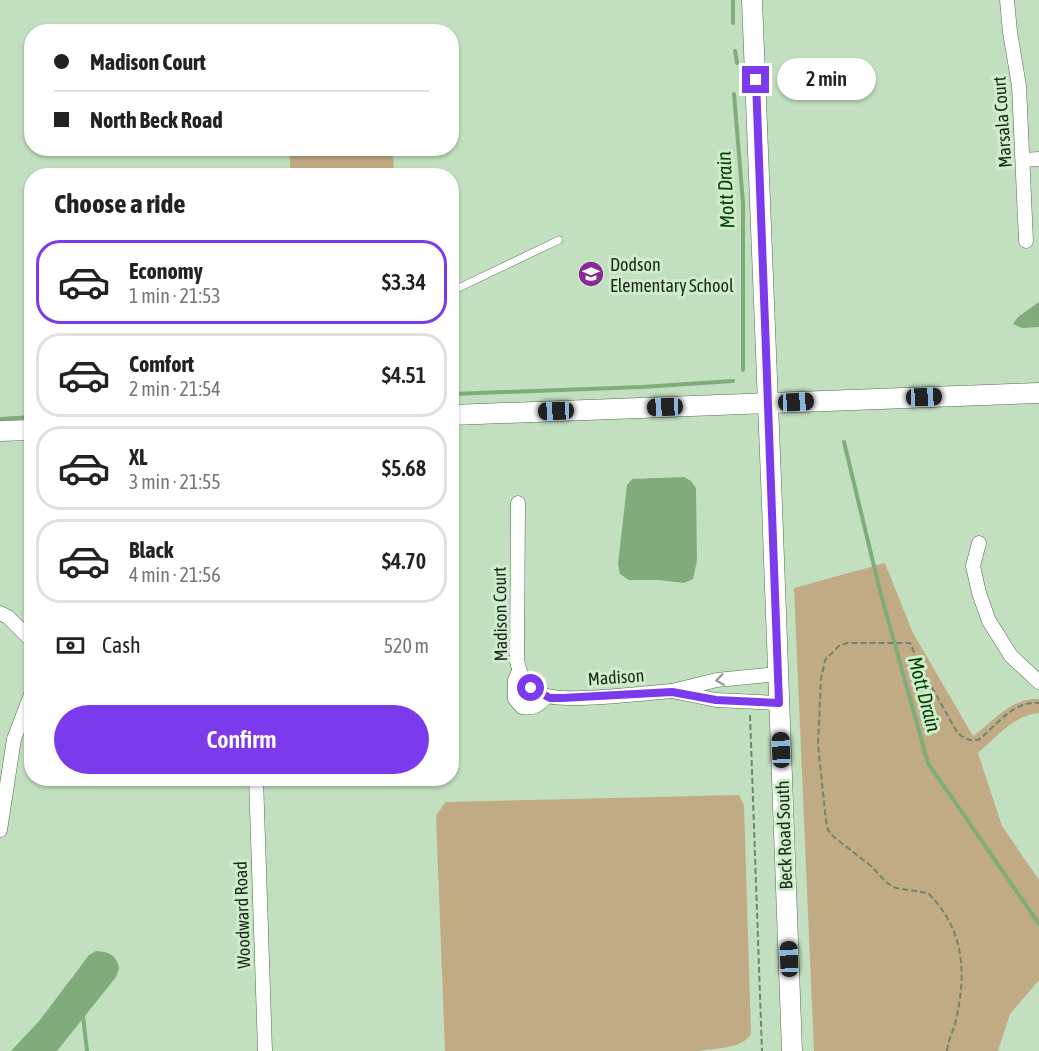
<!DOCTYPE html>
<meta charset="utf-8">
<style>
body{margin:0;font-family:"Asap Condensed",sans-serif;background:#f2f2f2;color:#222;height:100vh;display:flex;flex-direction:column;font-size:22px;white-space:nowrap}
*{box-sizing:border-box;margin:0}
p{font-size:20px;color:#767676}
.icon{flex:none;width:33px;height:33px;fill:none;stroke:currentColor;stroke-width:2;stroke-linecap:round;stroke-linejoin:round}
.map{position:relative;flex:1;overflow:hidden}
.side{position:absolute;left:24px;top:168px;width:435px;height:618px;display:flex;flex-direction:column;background:#fff;border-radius:24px;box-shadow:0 2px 4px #0004}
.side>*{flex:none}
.banner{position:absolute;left:24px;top:24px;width:435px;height:132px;border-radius:24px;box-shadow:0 2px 4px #0004;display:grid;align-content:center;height:132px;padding:0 30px;background:#fff}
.end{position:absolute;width:27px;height:27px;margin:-14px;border:8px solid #7c3aed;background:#fff;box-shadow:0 0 0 3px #fff}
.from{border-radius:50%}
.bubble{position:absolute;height:42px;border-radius:21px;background:#fff;box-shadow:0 2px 4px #0004;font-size:20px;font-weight:600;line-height:42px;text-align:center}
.car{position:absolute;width:18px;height:36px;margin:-18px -9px;border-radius:8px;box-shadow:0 0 4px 2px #0007;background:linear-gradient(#222 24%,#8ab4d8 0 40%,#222 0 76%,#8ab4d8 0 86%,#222 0)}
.banner b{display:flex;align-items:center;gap:21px;height:57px;font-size:22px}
.banner b+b{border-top:2px solid #e0e0e0}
.banner i{width:15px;height:15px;background:#222}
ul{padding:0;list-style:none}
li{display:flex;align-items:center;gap:18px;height:84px;margin:0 12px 9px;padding:0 18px;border:3px solid #e0e0e0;border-radius:24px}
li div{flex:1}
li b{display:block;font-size:22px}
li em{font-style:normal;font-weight:600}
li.current{border-color:#7c3aed}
li>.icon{width:54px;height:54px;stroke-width:1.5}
h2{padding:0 30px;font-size:27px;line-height:72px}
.pay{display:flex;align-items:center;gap:15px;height:66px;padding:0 30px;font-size:22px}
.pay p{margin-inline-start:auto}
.action{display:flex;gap:12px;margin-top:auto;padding:12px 30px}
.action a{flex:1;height:69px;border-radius:36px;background:#7c3aed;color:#fff;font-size:24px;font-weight:600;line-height:69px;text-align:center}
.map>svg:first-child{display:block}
</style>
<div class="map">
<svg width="1039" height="1051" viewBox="0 0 1039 1051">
<rect width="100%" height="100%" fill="#c2e0bf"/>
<g fill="#c1ab84">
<path d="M290,149H393L394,175H290Z"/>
<path d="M885,563L913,633L973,736C993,722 1012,697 1039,699V713C1016,714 995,738 978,753L1002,826L1039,880V980L1010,1014L998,1051H814L794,588Z"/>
<path d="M739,795L744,805L751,1034C742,1049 715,1048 699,1051H445L436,816L445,802Z"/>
</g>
<g fill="#80ac7b">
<path d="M1039,302V327L1022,328L1013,324L1018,317Z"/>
<path d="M684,477L691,481L696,488L697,561L693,579L684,583L659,580H629L620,574L618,564L627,485L632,479Z"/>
<path d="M96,951C109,952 116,954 119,968L116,977L57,1051H11L40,1020L89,955Z"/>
</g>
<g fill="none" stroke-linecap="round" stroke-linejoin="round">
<g stroke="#80ac7b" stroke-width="4">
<path d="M733,0V23"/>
<path d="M735,51L737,63"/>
<path d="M734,94L743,203V370"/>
<path d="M452,394L642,387L733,381"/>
<path d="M0,419L32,417"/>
<path d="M844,442L880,591L928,763L1039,924"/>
<path d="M83,1016L87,1051"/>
</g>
<g stroke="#526c4f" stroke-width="8">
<path id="lane" d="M452,291L559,240"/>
</g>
<g stroke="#526c4f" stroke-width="15">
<g id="street">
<path d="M1007,0L1010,32L1019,86L1026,241"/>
<path d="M1023,160L1039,159"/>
<path d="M518,503L517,661C520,675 527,688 541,694C562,704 644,693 672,691"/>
<path d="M979,543L973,566L979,593L989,621L1011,656L1039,682"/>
<path d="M0,613L8,617L32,641"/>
<path d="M519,671L515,680V699L522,707C534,709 539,705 547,696"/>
<path d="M778,674L717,680L672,691L716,700L779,703"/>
<path d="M256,778L265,1051"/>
<path d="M0,830L14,739L32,692"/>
</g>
</g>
<g stroke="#526c4f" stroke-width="21">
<g id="secondary">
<path d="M752,0C768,350 778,701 792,1051"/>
<path d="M452,415L1039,393"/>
<path d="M0,431L32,430"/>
</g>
</g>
<g stroke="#71856e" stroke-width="2" stroke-dasharray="6 3" stroke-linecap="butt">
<path d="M750,715L762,1051"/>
<path d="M947,1051C948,1040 954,1030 956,1020C967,972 964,929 928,893L896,888L887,883L871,866L834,837L828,830L826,821L818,745L821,679L825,660L839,646L847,643H910L922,670L957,732C964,739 970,742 980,739C996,725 1015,700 1039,703"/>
</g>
<use href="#lane" stroke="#fff" stroke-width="7"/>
<use href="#street" stroke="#fff" stroke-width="14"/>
<use href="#secondary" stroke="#fff" stroke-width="20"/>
</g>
<defs><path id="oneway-chevron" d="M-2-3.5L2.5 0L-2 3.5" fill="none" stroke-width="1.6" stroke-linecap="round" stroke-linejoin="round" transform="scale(1.5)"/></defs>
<use stroke="#999e98" href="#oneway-chevron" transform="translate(720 680) rotate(172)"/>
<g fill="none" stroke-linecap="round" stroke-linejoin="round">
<path stroke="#7c3aed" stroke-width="8" d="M531,688L550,698H562L672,692L716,700L779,703L756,80"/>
</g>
<defs>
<g id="school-disc" transform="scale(1.35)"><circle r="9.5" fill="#882b96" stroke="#cfedcc"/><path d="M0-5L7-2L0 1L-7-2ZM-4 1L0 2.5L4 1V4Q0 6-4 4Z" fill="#fff"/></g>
</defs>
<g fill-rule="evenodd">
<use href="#school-disc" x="591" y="274"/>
</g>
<g text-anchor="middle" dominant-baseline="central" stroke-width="6" stroke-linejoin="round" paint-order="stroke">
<g font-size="18" fill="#1c271a" stroke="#cfedcc">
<text transform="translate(1002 122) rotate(-94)">Marsala Court</text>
<text transform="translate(500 614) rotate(-91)">Madison Court</text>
<text transform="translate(616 677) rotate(-4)">Madison</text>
<text transform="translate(784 835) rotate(-92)">Beck Road South</text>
<text transform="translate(242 915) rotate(-92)">Woodward Road</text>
</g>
<g font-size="18" fill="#1c271a" stroke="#cfedcc" text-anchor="start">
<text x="610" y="264">Dodson<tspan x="610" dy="21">Elementary School</tspan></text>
</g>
<g font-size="20" font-style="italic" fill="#004100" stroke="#cfedcc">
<text transform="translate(725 190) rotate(-93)">Mott Drain</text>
<text transform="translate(925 694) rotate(75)">Mott Drain</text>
</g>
</g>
</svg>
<i class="end from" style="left:531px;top:688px"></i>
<i class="end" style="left:756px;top:80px"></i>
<div class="bubble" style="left:777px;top:58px;width:99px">2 min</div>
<i class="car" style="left:924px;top:397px;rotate:88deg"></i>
<i class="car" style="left:796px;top:402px;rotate:87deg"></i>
<i class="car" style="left:665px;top:407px;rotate:268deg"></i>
<i class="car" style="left:556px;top:411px;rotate:268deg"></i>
<i class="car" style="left:781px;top:750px;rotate:358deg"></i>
<i class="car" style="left:789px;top:959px;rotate:358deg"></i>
<div class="banner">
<b><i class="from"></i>Madison Court</b>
<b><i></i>North Beck Road</b>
</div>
<section class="side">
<h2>Choose a ride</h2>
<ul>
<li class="current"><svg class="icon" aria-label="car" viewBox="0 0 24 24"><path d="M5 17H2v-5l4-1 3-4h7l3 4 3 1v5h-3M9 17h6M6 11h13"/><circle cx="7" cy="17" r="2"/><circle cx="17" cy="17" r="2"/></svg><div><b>Economy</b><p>1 min · 21:53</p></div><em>$3.34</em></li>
<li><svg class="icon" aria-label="car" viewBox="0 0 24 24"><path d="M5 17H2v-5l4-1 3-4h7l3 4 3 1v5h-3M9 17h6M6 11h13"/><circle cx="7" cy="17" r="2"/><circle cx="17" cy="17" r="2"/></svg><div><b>Comfort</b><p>2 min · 21:54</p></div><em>$4.51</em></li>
<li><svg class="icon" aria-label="car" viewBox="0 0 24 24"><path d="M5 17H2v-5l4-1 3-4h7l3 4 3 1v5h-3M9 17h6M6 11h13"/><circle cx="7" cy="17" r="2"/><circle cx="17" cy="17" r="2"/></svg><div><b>XL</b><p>3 min · 21:55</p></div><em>$5.68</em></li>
<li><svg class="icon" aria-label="car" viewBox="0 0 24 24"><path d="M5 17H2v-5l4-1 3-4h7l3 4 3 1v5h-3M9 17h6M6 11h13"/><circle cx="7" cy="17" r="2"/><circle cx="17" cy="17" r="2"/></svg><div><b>Black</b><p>4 min · 21:56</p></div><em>$4.70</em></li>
</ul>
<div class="pay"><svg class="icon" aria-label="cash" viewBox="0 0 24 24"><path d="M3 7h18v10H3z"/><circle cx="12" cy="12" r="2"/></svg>Cash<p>520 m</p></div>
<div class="action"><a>Confirm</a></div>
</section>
</div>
